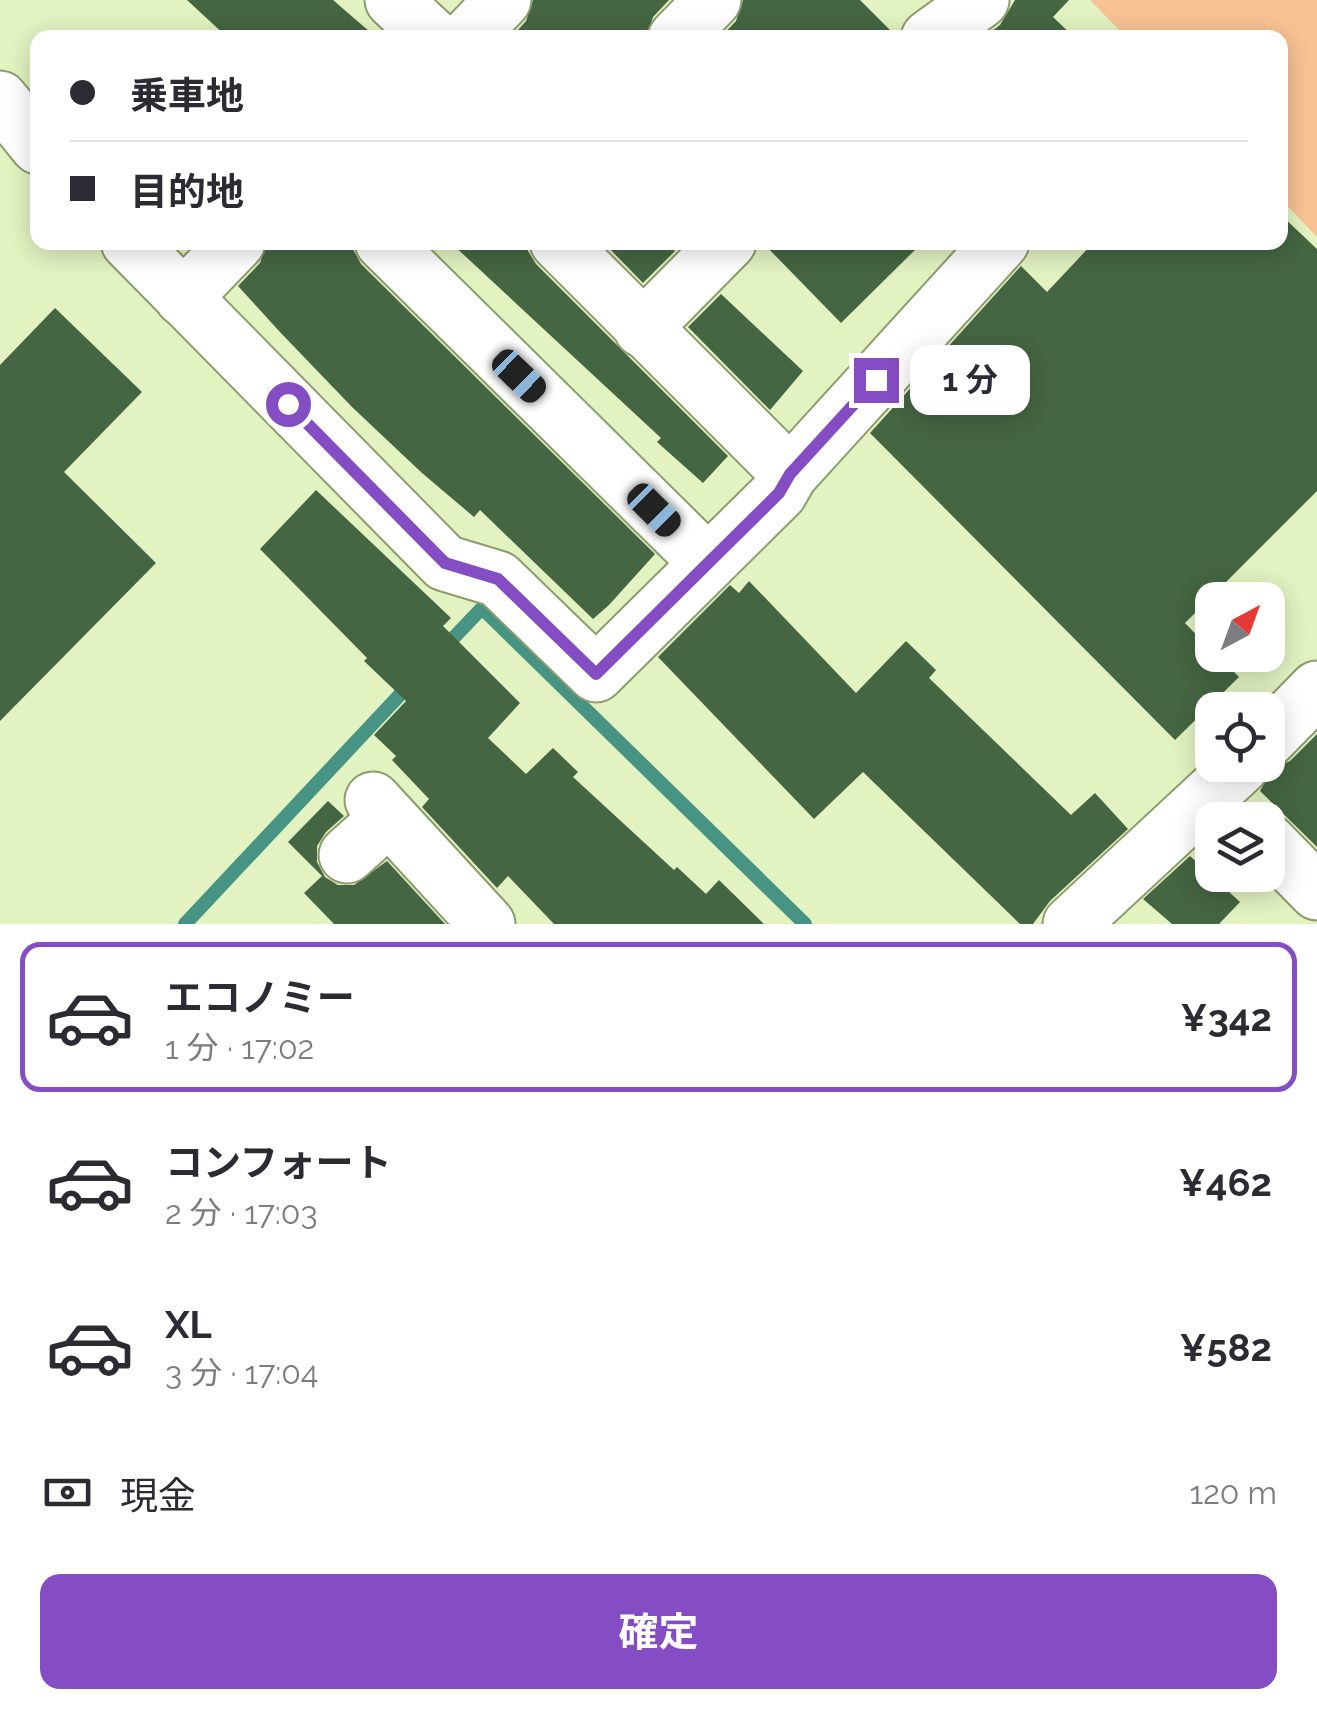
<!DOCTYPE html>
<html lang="ja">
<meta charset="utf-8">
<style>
body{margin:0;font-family:Raleway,"Noto Sans JP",sans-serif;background:#f2f2f3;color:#2b2b33;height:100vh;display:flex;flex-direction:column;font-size:38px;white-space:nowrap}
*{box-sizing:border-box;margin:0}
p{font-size:32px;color:#7c7c81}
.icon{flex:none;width:55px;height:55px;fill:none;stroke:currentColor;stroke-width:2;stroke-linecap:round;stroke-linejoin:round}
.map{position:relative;height:924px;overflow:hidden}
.drawer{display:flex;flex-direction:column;background:#fff;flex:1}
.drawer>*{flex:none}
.guide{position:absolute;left:30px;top:30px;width:1258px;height:220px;border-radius:20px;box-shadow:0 5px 25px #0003;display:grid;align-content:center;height:220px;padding:0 40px;background:#fff}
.needle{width:65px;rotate:41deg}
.fabs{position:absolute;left:1195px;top:582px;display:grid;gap:20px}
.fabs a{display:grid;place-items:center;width:90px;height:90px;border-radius:20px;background:#fff;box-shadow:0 5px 25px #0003;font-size:50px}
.end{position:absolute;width:45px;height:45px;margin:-22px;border:12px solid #854dc4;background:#fff;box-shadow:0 0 0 5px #fff}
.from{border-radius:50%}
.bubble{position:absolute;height:70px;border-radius:20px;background:#fff;box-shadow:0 5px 25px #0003;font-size:32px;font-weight:700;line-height:70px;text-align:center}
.car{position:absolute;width:30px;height:60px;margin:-30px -15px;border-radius:12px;box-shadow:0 0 8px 2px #0007;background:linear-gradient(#222 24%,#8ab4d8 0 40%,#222 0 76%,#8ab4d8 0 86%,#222 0)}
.guide b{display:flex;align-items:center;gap:35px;height:95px;font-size:38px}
.guide b+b{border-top:2px solid #e1e1e2}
.guide i{width:25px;height:25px;background:#2b2b33}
ul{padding:18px 0 0;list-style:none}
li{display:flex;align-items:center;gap:30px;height:150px;margin:0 20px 15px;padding:0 20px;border:5px solid transparent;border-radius:20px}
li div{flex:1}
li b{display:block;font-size:38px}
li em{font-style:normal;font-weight:700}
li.selected{border-color:#854dc4}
li>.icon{width:90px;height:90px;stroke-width:1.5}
.pay{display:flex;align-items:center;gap:25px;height:110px;padding:0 40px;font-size:38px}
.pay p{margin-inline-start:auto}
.cta{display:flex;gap:20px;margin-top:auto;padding:20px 40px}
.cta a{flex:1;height:115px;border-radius:20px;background:#854dc4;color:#fff;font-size:40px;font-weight:700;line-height:115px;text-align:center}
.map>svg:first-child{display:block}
</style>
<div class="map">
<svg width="1317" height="924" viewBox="0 0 1317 924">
<rect width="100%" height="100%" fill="#e2f3c1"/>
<path fill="#f8c293" d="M1090,0H1317V237L1280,198V38L1126,37Z"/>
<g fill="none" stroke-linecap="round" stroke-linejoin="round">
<g stroke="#479484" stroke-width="14">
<path d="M442,650L482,608L805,924"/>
<path d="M185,924L410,684"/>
</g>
</g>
<g fill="#456642">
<path d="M187,0H333L377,38H228Z"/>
<path d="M533,0H669L653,17L646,38H511L526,21Z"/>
<path d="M743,0H860L898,38H720L736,21Z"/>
<path d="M1015,0H1069L1053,17L1075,38H983L1000,25Z"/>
<path d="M1280,214L1317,249V491L1185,623L1212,651V655H1217L1239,677L1175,740L870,433L1021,266L1047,292L1094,242H1280Z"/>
<path d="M267,242H349L361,264L655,554L609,605L593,619L480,510L474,517L422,473L352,407L279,331L238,286L260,263Z"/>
<path d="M450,242H528V251L536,264L728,456L703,483L657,442L661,438Z"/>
<path d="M603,242H665L675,251L643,283Z"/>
<path d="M762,242H923L841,323Z"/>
<path d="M721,294L803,371L770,410L688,327Z"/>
<path d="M55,308L142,392L64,472L156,563L0,721V365Z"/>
<path d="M316,490L451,618L443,626L520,703L488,738L526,774L553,748L578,772L573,777L674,870L677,867L706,894L719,880L764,924H554L508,876L497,888L422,807L429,799L392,760L396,756L374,735L406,701L364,661L367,658L260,549Z"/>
<path d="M749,581L856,693L906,641L936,670L929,678L1071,815L1095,793L1128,829L1050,901L1033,924H1020L863,772L814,819L658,657L730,585L739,593Z"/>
<path d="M1317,734V847L1260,791L1272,769L1290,761Z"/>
<path d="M328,801L344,816L326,832L317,846V862L325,877L338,885H354L387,861L445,924H334L304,893L322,876L288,842Z"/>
<path d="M1190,856L1240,902L1219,924H1172L1143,899Z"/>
</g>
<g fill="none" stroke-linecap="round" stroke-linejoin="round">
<g stroke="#8d9c6d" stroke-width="59">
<g id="minor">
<path d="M393,0L434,38"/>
<path d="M467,38L503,0"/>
<path d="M676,38L713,0"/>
<path d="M929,38L981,0"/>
<path d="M0,99L38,146"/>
<path d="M129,242L445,563L498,579L596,674L779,493L790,474L1001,242"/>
<path d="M383,242L708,563"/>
<path d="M558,242L790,474"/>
<path d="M183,298L237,242"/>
<path d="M642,329L728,242"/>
<path d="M1268,739L1317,689"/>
<path d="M373,800L487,924"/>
<path d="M1268,842L1317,892"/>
<path d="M347,855L388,818"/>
<path d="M1071,924L1242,765"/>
</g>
</g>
<use href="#minor" stroke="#fff" stroke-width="55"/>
</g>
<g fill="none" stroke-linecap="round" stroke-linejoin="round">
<path stroke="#854dc4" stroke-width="12" d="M288,404L445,563L498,579L596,674L779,493L790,474L876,380"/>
</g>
</svg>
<div class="fabs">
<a><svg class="needle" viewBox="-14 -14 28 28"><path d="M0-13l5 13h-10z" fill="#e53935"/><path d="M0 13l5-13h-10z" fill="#7c7c81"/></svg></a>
<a><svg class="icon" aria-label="locate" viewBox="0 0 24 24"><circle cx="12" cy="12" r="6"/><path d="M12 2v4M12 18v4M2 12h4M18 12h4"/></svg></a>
<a><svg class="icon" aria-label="layers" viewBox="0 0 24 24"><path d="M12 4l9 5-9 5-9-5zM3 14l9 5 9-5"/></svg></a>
</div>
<i class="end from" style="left:288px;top:404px"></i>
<i class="end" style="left:876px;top:380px"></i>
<div class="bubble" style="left:910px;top:345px;width:120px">1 分</div>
<i class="car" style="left:519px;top:376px;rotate:134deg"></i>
<i class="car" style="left:654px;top:510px;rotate:135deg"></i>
<div class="guide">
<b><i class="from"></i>乗車地</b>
<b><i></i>目的地</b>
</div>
</div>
<section class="drawer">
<ul>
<li class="selected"><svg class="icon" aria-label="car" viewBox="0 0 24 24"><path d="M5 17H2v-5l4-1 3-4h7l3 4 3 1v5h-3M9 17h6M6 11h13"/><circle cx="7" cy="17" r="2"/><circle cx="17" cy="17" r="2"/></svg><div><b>エコノミー</b><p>1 分 · 17:02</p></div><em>¥342</em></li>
<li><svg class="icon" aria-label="car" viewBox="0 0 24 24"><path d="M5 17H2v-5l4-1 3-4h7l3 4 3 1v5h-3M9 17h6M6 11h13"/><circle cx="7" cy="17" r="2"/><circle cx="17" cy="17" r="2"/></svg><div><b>コンフォート</b><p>2 分 · 17:03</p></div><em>¥462</em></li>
<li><svg class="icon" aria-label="car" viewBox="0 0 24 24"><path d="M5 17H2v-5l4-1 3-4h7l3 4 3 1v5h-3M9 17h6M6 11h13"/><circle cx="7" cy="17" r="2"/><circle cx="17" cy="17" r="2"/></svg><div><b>XL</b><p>3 分 · 17:04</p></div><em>¥582</em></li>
</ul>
<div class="pay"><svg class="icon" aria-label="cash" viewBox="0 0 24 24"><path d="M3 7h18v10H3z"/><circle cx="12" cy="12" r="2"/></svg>現金<p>120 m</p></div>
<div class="cta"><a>確定</a></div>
</section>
